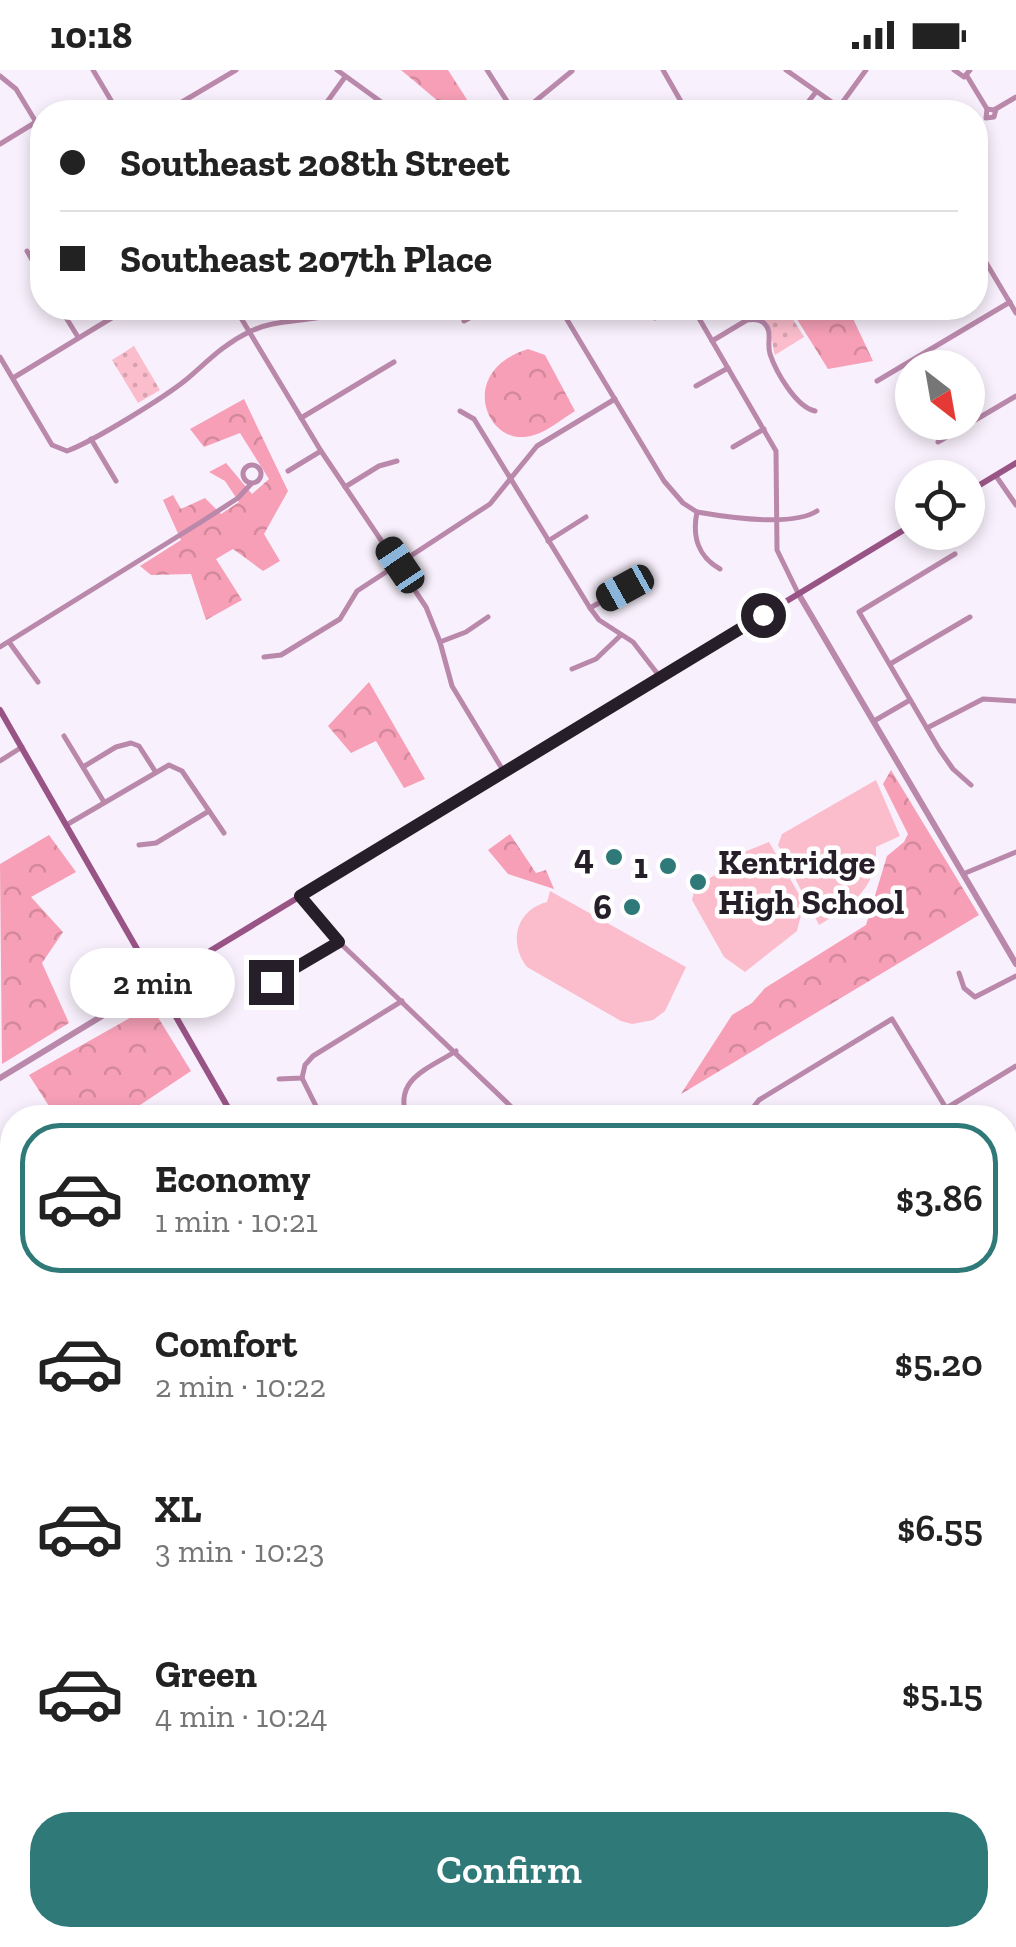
<!DOCTYPE html>
<meta charset="utf-8">
<style>
body{margin:0;font-family:"Zilla Slab",serif;background:#f2f2f2;color:#222;height:100vh;display:flex;flex-direction:column;font-size:38px;white-space:nowrap}
*{box-sizing:border-box;margin:0}
p{font-size:32px;color:#767676}
.icon{flex:none;width:55px;height:55px;fill:none;stroke:currentColor;stroke-width:2;stroke-linecap:round;stroke-linejoin:round}
.map{position:relative;flex:1;overflow:hidden}
.details{position:absolute;left:0px;top:1035px;width:1018px;height:842px;display:flex;flex-direction:column;background:#fff;border-radius:40px 40px 0 0;box-shadow:0 5px 15px #0003}
.details>*{flex:none}
.banner{position:absolute;left:30px;top:30px;width:958px;height:220px;border-radius:40px;box-shadow:0 5px 15px #0003;display:grid;align-content:center;height:220px;padding:0 30px;background:#fff}
.needle{width:65px;rotate:149deg}
.tools{position:absolute;left:895px;top:280px;display:grid;gap:20px}
.tools a{display:grid;place-items:center;width:90px;height:90px;border-radius:50%;background:#fff;box-shadow:0 5px 15px #0003;font-size:50px}
.end{position:absolute;width:45px;height:45px;margin:-22px;border:12px solid #261f29;background:#fff;box-shadow:0 0 0 5px #fff}
.from{border-radius:50%}
.bubble{position:absolute;height:70px;border-radius:35px;background:#fff;box-shadow:0 5px 15px #0003;font-size:32px;font-weight:600;line-height:70px;text-align:center}
.car{position:absolute;width:30px;height:60px;margin:-30px -15px;border-radius:12px;box-shadow:0 0 8px 2px #0007;background:linear-gradient(#222 24%,#8ab4d8 0 40%,#222 0 76%,#8ab4d8 0 86%,#222 0)}
.banner b{display:flex;align-items:center;gap:35px;height:95px;font-size:38px}
.banner b+b{border-top:2px solid #e0e0e0}
.banner i{width:25px;height:25px;background:#222}
ul{padding:18px 0 0;list-style:none}
li{display:flex;align-items:center;gap:30px;height:150px;margin:0 20px 15px;padding:0 10px;border:5px solid transparent;border-radius:40px}
li div{flex:1}
li b{display:block;font-size:38px}
li em{font-style:normal;font-weight:600}
li.on{border-color:#2f7978}
li>.icon{width:90px;height:90px;stroke-width:1.5}
.cta{display:flex;gap:20px;margin-top:auto;padding:20px 30px}
.cta a{flex:1;height:115px;border-radius:40px;background:#2f7978;color:#fff;font-size:40px;font-weight:600;line-height:115px;text-align:center}
.status{display:flex;justify-content:space-between;align-items:center;height:70px;padding:0 50px;background:#fff;direction:ltr}
.status svg{height:28px;fill:currentColor}
.map>svg:first-child{display:block}
</style>
<div class="status"><b>10:18</b><svg viewBox="0 0 49 12"><path d="M0 12V9h3v3zM5 12V6h3v6zM10 12V3h3v9zM15 12V0h3v12zM26 1h20v11H26zM47 4h2v5h-2z"/></svg></div>
<div class="map">
<svg width="1016" height="1877" viewBox="0 0 1016 1877">
<defs>
<pattern id="grass-dots" width="8" height="8" patternUnits="userSpaceOnUse" patternTransform="scale(2.5)"><rect width="8" height="8" fill="#fbbdcc"/><path d="M2 2h.1M6 6h.1" fill="none" stroke="#d7a2af" stroke-width="1.8" stroke-linecap="round"/></pattern>
<pattern id="forest-crowns" width="20" height="18" patternUnits="userSpaceOnUse" patternTransform="scale(2.5)"><rect width="20" height="18" fill="#f69fb6"/><path d="M2 6a3 3 0 1 1 6 0M12 15a3 3 0 1 1 6 0" fill="none" stroke="#d3889c"/></pattern>
</defs>
<rect width="100%" height="100%" fill="#f8f0fc"/>
<g fill="url(#grass-dots)">
<path d="M763,238H786L804,267L775,285C769,266 777,250 752,245Z"/>
<path d="M134,276L160,320L138,333L112,290Z"/>
<path d="M1005,1359L1012,1369L1016,1367V1649L1005,1647Z"/>
</g>
<g fill="url(#forest-crowns)">
<path d="M401,0H448L475,42H451Z"/>
<path d="M790,238H848L873,291L828,299Z"/>
<path d="M528,279L545,285L575,341C562,349 548,361 534,365C488,381 454,302 528,279Z"/>
<path d="M244,329L288,421L264,464L280,491L263,501L233,479L216,489L242,530L206,550L191,504L151,505L140,496L181,470L163,430L173,425L181,439L205,428L221,444L239,432L225,411L209,402L226,393L252,424L269,409L240,363L204,377L190,359Z"/>
<path d="M369,612L425,709L404,718L376,671L351,683L328,656Z"/>
<path d="M891,700L979,845L681,1024L732,945L752,933L765,918L866,855L887,786L904,772L908,764L883,714Z"/>
<path d="M510,764L536,803L546,800L554,819L508,804L488,780Z"/>
<path d="M49,765L76,802L31,827L63,862L42,893L69,953L2,994L0,794Z"/>
<path d="M151,936L191,1001L122,1047H56L29,1005Z"/>
<path d="M1,1110L12,1129V1440L0,1427V1175L8,1170L0,1157Z"/>
<path d="M1016,1585V1750L1005,1754V1586Z"/>
</g>
<g fill="#fbbdcc">
<path d="M876,710L900,766L876,777C878,818 851,836 819,855L778,775L782,764Z"/>
<path d="M769,772L804,833L797,861L745,902L724,887L692,830L695,817L720,802L719,799L739,784Z"/>
<path d="M550,821L686,897L665,941L653,950L632,954L621,951L527,897C508,873 516,840 547,832Z"/>
</g>
<g fill="none" stroke-linecap="round" stroke-linejoin="round">
<g stroke="#a5bef6" stroke-width="2.5">
<path d="M1005,1329L1015,1346L1012,1369"/>
<path d="M0,1330L12,1331"/>
<path d="M1005,1457L1012,1449L1007,1433"/>
<path d="M1005,1571L1011,1570L1016,1575"/>
</g>
<g stroke="#b988aa" stroke-width="5">
<path d="M93,0L118,42"/>
<path d="M337,0L395,42"/>
<path d="M487,0L514,42"/>
<path d="M663,0L687,42"/>
<path d="M786,0L846,42"/>
<path d="M954,0L964,7L970,0"/>
<path d="M0,6L16,19L42,62"/>
<path d="M967,6L987,39L986,48L994,47L996,39"/>
<path d="M327,32L345,7"/>
<path d="M839,37L866,0"/>
<path d="M987,39L994,40L1016,27"/>
<path d="M165,42L236,0"/>
<path d="M522,42L572,1"/>
<path d="M800,42L816,22"/>
<path d="M0,74L36,52"/>
<path d="M975,174L1016,243"/>
<path d="M27,181L42,207"/>
<path d="M60,238L78,267"/>
<path d="M235,238L321,381L426,537L440,572L452,616L504,702"/>
<path d="M560,238L664,411L683,433L697,442C692,466 698,487 720,499"/>
<path d="M693,238L776,381L777,480L798,523"/>
<path d="M655,248L674,238"/>
<path d="M464,251L487,238"/>
<path d="M712,271L747,250C755,249 764,249 768,259C771,266 767,275 770,284C776,302 796,337 815,341"/>
<path d="M0,287L52,375L67,381C94,371 165,327 187,309C208,291 224,274 249,262C280,246 316,255 346,238"/>
<path d="M13,308L128,238"/>
<path d="M877,311L1010,232"/>
<path d="M696,316L728,298"/>
<path d="M460,341L474,349L590,538L599,550L633,572L660,607"/>
<path d="M301,348L394,292"/>
<path d="M91,369L116,411"/>
<path d="M938,372L1016,326"/>
<path d="M733,377L764,359"/>
<circle cx="252" cy="404" r="9"/>
<path d="M288,401L321,381"/>
<path d="M996,406L1016,435"/>
<path d="M345,417L379,396L397,391"/>
<path d="M697,442C726,447 792,457 817,441"/>
<path d="M548,471L586,447"/>
<path d="M955,484L859,542L939,679L953,699L971,715"/>
<path d="M590,538L625,518"/>
<path d="M9,572L38,612"/>
<path d="M440,572L466,562L488,547"/>
<path d="M0,577L201,452L238,428L251,414"/>
<path d="M264,587L281,585L340,549L357,521L490,434L537,376L615,329"/>
<path d="M890,594L970,547"/>
<path d="M572,599L596,589L621,565"/>
<path d="M874,651L910,630"/>
<path d="M927,658L983,629L1016,631"/>
<path d="M64,666L104,732"/>
<path d="M0,691L22,677"/>
<path d="M83,697L116,677L131,673L139,676L155,701"/>
<path d="M68,754L169,695L182,701L224,763"/>
<path d="M139,775L156,773L209,741"/>
<path d="M963,804L1016,782"/>
<path d="M300,826L339,872L523,1048"/>
<path d="M959,903L964,918L975,927L1016,906"/>
<path d="M271,912L339,872"/>
<path d="M302,1008L322,1048"/>
<path d="M279,1009L302,1008L305,995L313,986L402,931"/>
<path d="M407,1048C393,1009 428,999 456,981"/>
<path d="M745,1048L759,1030L892,949L946,1038"/>
<path d="M930,1048L1016,996"/>
<path d="M1005,1091L1016,1078"/>
<path d="M0,1576L12,1586"/>
<path d="M0,1621L12,1602"/>
<path d="M40,1865L46,1877"/>
<path d="M236,1865L250,1877"/>
<path d="M372,1865L387,1877"/>
<path d="M571,1865L578,1877"/>
<path d="M730,1876L731,1877"/>
<path d="M17,1877L37,1865"/>
<path d="M162,1877L166,1865"/>
<path d="M358,1877L373,1869"/>
<path d="M502,1877L522,1865"/>
</g>
<g stroke="#b988aa" stroke-width="6">
<path d="M798,523L1016,894"/>
<path d="M0,1008L158,912"/>
</g>
<g stroke="#995486" stroke-width="6">
<path d="M968,422L1016,393"/>
<path d="M0,640L234,1048"/>
<path d="M159,912L912,455"/>
<path d="M0,1518L12,1499"/>
</g>
</g>
<g fill="none" stroke-linecap="round" stroke-linejoin="round">
<path stroke="#261f29" stroke-width="12" d="M271,912L339,872L300,826L763,545"/>
</g>
<g fill="#2f7978" stroke="#fff" stroke-width="4">
<circle cx="614" cy="787" r="10"/>
<circle cx="668" cy="796" r="10"/>
<circle cx="698" cy="812" r="10"/>
<circle cx="632" cy="837" r="10"/>
</g>
<g text-anchor="middle" dominant-baseline="central" stroke-width="9" stroke-linejoin="round" paint-order="stroke">
<g font-size="35" font-weight="bold" fill="#261f29" stroke="#fff" text-anchor="end">
<text x="594" y="787">4</text>
<text x="718" y="792" text-anchor="start">Kentridge<tspan x="718" dy="40">High School</tspan></text>
<text x="648" y="796">1</text>
<text x="612" y="837">6</text>
</g>
</g>
</svg>
<div class="tools">
<a><svg class="needle" viewBox="-14 -14 28 28"><path d="M0-13l5 13h-10z" fill="#e53935"/><path d="M0 13l5-13h-10z" fill="#767676"/></svg></a>
<a><svg class="icon" aria-label="locate" viewBox="0 0 24 24"><circle cx="12" cy="12" r="6"/><path d="M12 2v4M12 18v4M2 12h4M18 12h4"/></svg></a>
</div>
<i class="end from" style="left:763px;top:545px"></i>
<i class="end" style="left:271px;top:912px"></i>
<div class="bubble" style="left:70px;top:878px;width:165px">2 min</div>
<i class="car" style="left:400px;top:495px;rotate:326deg"></i>
<i class="car" style="left:625px;top:518px;rotate:241deg"></i>
<div class="banner">
<b><i class="from"></i>Southeast 208th Street</b>
<b><i></i>Southeast 207th Place</b>
</div>
<section class="details">
<ul>
<li class="on"><svg class="icon" aria-label="car" viewBox="0 0 24 24"><path d="M5 17H2v-5l4-1 3-4h7l3 4 3 1v5h-3M9 17h6M6 11h13"/><circle cx="7" cy="17" r="2"/><circle cx="17" cy="17" r="2"/></svg><div><b>Economy</b><p>1 min · 10:21</p></div><em>$3.86</em></li>
<li><svg class="icon" aria-label="car" viewBox="0 0 24 24"><path d="M5 17H2v-5l4-1 3-4h7l3 4 3 1v5h-3M9 17h6M6 11h13"/><circle cx="7" cy="17" r="2"/><circle cx="17" cy="17" r="2"/></svg><div><b>Comfort</b><p>2 min · 10:22</p></div><em>$5.20</em></li>
<li><svg class="icon" aria-label="car" viewBox="0 0 24 24"><path d="M5 17H2v-5l4-1 3-4h7l3 4 3 1v5h-3M9 17h6M6 11h13"/><circle cx="7" cy="17" r="2"/><circle cx="17" cy="17" r="2"/></svg><div><b>XL</b><p>3 min · 10:23</p></div><em>$6.55</em></li>
<li><svg class="icon" aria-label="car" viewBox="0 0 24 24"><path d="M5 17H2v-5l4-1 3-4h7l3 4 3 1v5h-3M9 17h6M6 11h13"/><circle cx="7" cy="17" r="2"/><circle cx="17" cy="17" r="2"/></svg><div><b>Green</b><p>4 min · 10:24</p></div><em>$5.15</em></li>
</ul>
<div class="cta"><a>Confirm</a></div>
</section>
</div>
